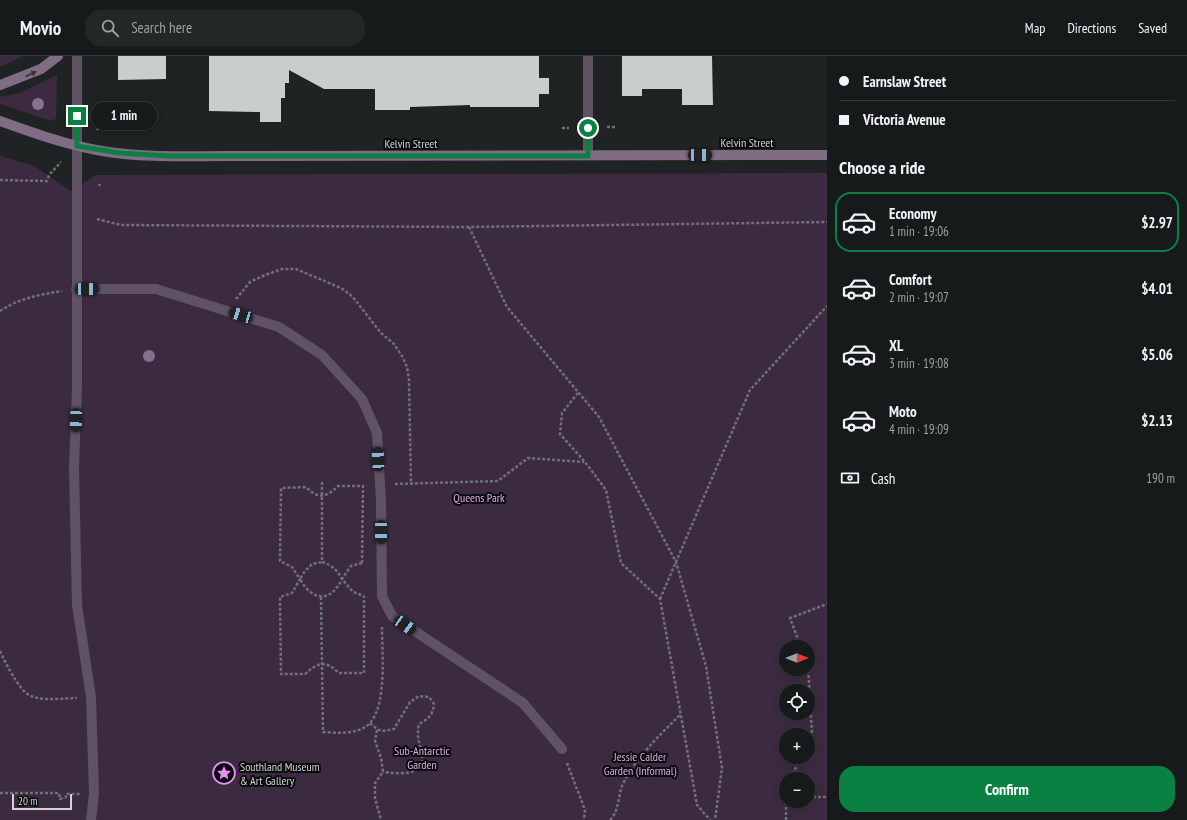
<!DOCTYPE html>
<meta charset="utf-8">
<style>
body{margin:0;font-family:"PT Sans Narrow",sans-serif;background:#242727;color:#f1f3f6;height:100vh;display:flex;flex-direction:column;font-size:15px;white-space:nowrap}
*{box-sizing:border-box;margin:0}
p{font-size:13px;color:#9ea1a2}
.icon{flex:none;width:22px;height:22px;fill:none;stroke:currentColor;stroke-width:2;stroke-linecap:round;stroke-linejoin:round}
.map{position:relative;flex:1;overflow:hidden}
.drawer{display:flex;flex-direction:column;background:#171a1a;width:360px}
.drawer>*{flex:none}
.guide{display:grid;align-content:center;height:88px;padding:0 12px;background:#171a1a}
.needle{width:26px;rotate:90deg}
.fabs{position:absolute;left:779px;top:584px;display:grid;gap:8px}
.fabs a{display:grid;place-items:center;width:36px;height:36px;border-radius:50%;background:#171a1a;box-shadow:0 2px 10px #0003,0 0 0 1px #363839;font-size:20px}
.scale{position:absolute;left:12px;bottom:10px;width:60px;box-sizing:border-box;padding-left:4px;border:2px solid #d1d4d4;border-top:0;font-size:11px;line-height:14px;white-space:nowrap;color:#d1d4d4;-webkit-text-stroke:3px #0a0c0c;paint-order:stroke}
.end{position:absolute;width:18px;height:18px;margin:-9px;border:5px solid #0b8043;background:#fff;box-shadow:0 0 0 2px #fff}
.from{border-radius:50%}
.bubble{position:absolute;height:28px;border-radius:14px;background:#171a1a;box-shadow:0 2px 10px #0003,0 0 0 1px #363839;font-size:13px;font-weight:700;line-height:28px;text-align:center}
.car{position:absolute;width:12px;height:24px;margin:-12px -6px;border-radius:5px;box-shadow:0 0 3px 1px #0007;background:linear-gradient(#222 24%,#8ab4d8 0 40%,#222 0 76%,#8ab4d8 0 86%,#222 0)}
.guide b{display:flex;align-items:center;gap:14px;height:38px;font-size:15px}
.guide b+b{border-top:1px solid #363839}
.guide i{width:10px;height:10px;background:#f1f3f6}
ul{padding:0;list-style:none}
li{display:flex;align-items:center;gap:12px;height:60px;margin:0 8px 6px;padding:0 4px;border:2px solid transparent;border-radius:16px}
li div{flex:1}
li b{display:block;font-size:15px}
li em{font-style:normal;font-weight:700}
li.active{border-color:#0b8043}
li>.icon{width:36px;height:36px;stroke-width:1.5}
h2{padding:0 12px;font-size:18px;line-height:48px}
.pay{display:flex;align-items:center;gap:10px;height:44px;padding:0 12px;font-size:15px}
.pay p{margin-inline-start:auto}
.button{display:flex;gap:8px;margin-top:auto;padding:8px 12px}
.button a{flex:1;height:46px;border-radius:16px;background:#0b8043;color:#fff;font-size:16px;font-weight:700;line-height:46px;text-align:center}
header{display:flex;align-items:center;gap:24px;box-sizing:border-box;height:56px;padding:0 20px;background:#171a1a;border-bottom:1px solid #363839}
header strong{font-size:19px}
nav{display:flex;gap:22px;margin-inline-start:auto;font-size:14px}
.search{width:280px;height:36px;background:#242727;display:flex;align-items:center;gap:10px;box-sizing:border-box;padding:0 14px;border-radius:16px;color:#9ea1a2;font-size:15px}
main{display:flex;flex:1;min-height:0}
.map>svg:first-child{display:block}
</style>
<header>
<strong>Movio</strong>
<div class="search"><svg class="icon" aria-label="search" viewBox="0 0 24 24"><circle cx="10" cy="10" r="6"/><path d="M15 15l6 6"/></svg>Search here</div>
<nav><a>Map</a><a>Directions</a><a>Saved</a></nav>
</header>
<main>
<div class="map">
<svg width="827" height="764" viewBox="0 0 827 764">
<rect width="100%" height="100%" fill="#1f2323"/>
<g fill="#3c2b40" fill-rule="evenodd">
<path d="M0,0H23L0,11Z"/>
<path d="M57,19L56,62L52,65L0,48V41L20,37Z"/>
<path d="M0,100L34,110L71,135L96,119L827,117V764H0ZM786,591H808V613H786ZM786,635H808V657H786ZM786,679H808V701H786ZM786,723H808V745H786Z"/>
</g>
<g fill="#c8cdce">
<path d="M118,0H166V23L118,24Z"/>
<path d="M209,0H539V22H549V38H539V51H470V49L410,51V54H375V33H324L289,14V27H285V42H281V66H260V56L209,55Z"/>
<path d="M622,0H712L713,49H682V33H642V40H622Z"/>
</g>
<g fill="none" stroke-linecap="round" stroke-linejoin="round">
<g stroke="#6e7272" stroke-width="2.5" stroke-dasharray="3 2" stroke-linecap="butt">
<path d="M607,71H616"/>
<path d="M562,72H569"/>
<path d="M97,74L100,70"/>
<path d="M0,124L47,125L49,119L61,106"/>
<path d="M99,128L100,130"/>
<path d="M97,163L121,169L469,171L827,166"/>
<path d="M469,171L507,251L599,361L676,506L706,610L722,712L715,764"/>
<path d="M236,243L250,226L265,219L282,213H296L341,232L352,240L381,277L394,288L402,300L407,311L409,324L411,428"/>
<path d="M0,255C20,242 38,239 62,235"/>
<path d="M578,337L562,357L560,378L585,406L606,434L621,507L660,543L697,749L710,764"/>
<path d="M322,426V506"/>
<path d="M395,428L498,425L528,402L584,406"/>
<path d="M322,506C332,509 337,514 342,523C331,547 312,545 300,523L305,515L312,508Z"/>
<path d="M362,507L363,430H338C326,442 318,443 306,431L281,432L280,505L292,511L300,523L292,537L280,541L281,618H305C319,606 325,604 339,617H364V540"/>
<path d="M362,507L351,510L342,523L353,536L364,540"/>
<path d="M321,541L323,676C337,677 359,679 370,667C387,648 382,597 382,571"/>
<path d="M660,543L750,334L827,250"/>
<path d="M801,591L790,562L827,548"/>
<path d="M0,595C5,606 19,634 29,639C42,646 63,642 77,642"/>
<path d="M808,609L812,678L808,686"/>
<path d="M370,667C380,676 381,676 394,673L410,646L419,640L429,641L434,648C433,659 428,663 419,668C416,681 420,687 422,699C425,722 397,717 383,716"/>
<path d="M377,674L375,685L381,702L383,716L375,727V742L381,764"/>
<path d="M567,707L585,754L584,764"/>
<path d="M791,723L800,701"/>
<path d="M0,737H59L60,743L66,741V738H80"/>
<path d="M786,741V764"/>
<path d="M808,741H827"/>
<path d="M610,764C619,755 618,741 622,730C635,702 660,679 681,658"/>
</g>
<g stroke="#5f5262" stroke-width="10">
<path d="M77,90V332L74,411L77,549L91,641L94,737L91,764"/>
<path d="M76,233H156L279,271L322,299L362,343L377,377L381,444L382,540L392,560L523,647L562,693"/>
</g>
<g stroke="#5f5262" stroke-width="10">
<path d="M588,0V99"/>
<path d="M77,90V0"/>
</g>
<g stroke="#816c86" stroke-width="10">
<path d="M0,29L41,13L58,0"/>
<path d="M0,65C33,77 67,89 102,95C143,102 186,100 227,100L827,99"/>
</g>
</g>
<g fill="#886e8f">
<circle cx="38" cy="48" r="6"/>
<circle cx="149" cy="300" r="6"/>
</g>
<defs><path id="oneway-solid" d="M-6-.8H1V-3.2L6.5 0L1 3.2V.8H-6Z"/></defs>
<use fill="#342e37" href="#oneway-solid" transform="translate(31 18) rotate(-24)"/>
<g fill="none" stroke-linecap="round" stroke-linejoin="round">
<path stroke="#0b8043" stroke-width="5" d="M77,60V90L119,97L170,100H588V72"/>
</g>
<defs>
<g id="sight-ring" transform="scale(1.15)"><circle r="9.5" fill="#0a0c0c" stroke="#ea8dfd" stroke-width="1.5"/><path d="M0-6L1.8-2.2L6-1.7L2.9 1.2L3.7 5.4L0 3.3L-3.7 5.4L-2.9 1.2L-6-1.7L-1.8-2.2Z" fill="#ea8dfd"/></g>
</defs>
<g fill-rule="evenodd">
<use href="#sight-ring" x="224" y="717"/>
</g>
<g text-anchor="middle" dominant-baseline="central" stroke-width="4" stroke-linejoin="round" paint-order="stroke">
<g font-size="12" fill="#d1d4d4" stroke="#0a0c0c">
<text x="747" y="86">Kelvin Street</text>
<text x="411" y="87">Kelvin Street</text>
</g>
<g font-size="12" fill="#deace8" stroke="#0a0c0c">
<text x="479" y="441">Queens Park</text>
<text x="422" y="694">Sub-Antarctic<tspan x="422" dy="14">Garden</tspan></text>
<text x="640" y="700">Jessie Calder<tspan x="640" dy="14">Garden (Informal)</tspan></text>
</g>
<g font-size="12" fill="#d1d4d4" stroke="#0a0c0c" text-anchor="start">
<text x="240" y="710">Southland Museum<tspan x="240" dy="14">&amp; Art Gallery</tspan></text>
</g>
</g>
</svg>
<div class="fabs">
<a><svg class="needle" viewBox="-14 -14 28 28"><path d="M0-13l5 13h-10z" fill="#e53935"/><path d="M0 13l5-13h-10z" fill="#9ea1a2"/></svg></a>
<a><svg class="icon" aria-label="locate" viewBox="0 0 24 24"><circle cx="12" cy="12" r="6"/><path d="M12 2v4M12 18v4M2 12h4M18 12h4"/></svg></a>
<a>+</a>
<a>−</a>
</div>
<div class="scale">20 m</div>
<i class="end from" style="left:588px;top:72px"></i>
<i class="end" style="left:77px;top:60px"></i>
<div class="bubble" style="left:91px;top:46px;width:66px">1 min</div>
<i class="car" style="left:700px;top:99px;rotate:90deg"></i>
<i class="car" style="left:87px;top:233px;rotate:89deg"></i>
<i class="car" style="left:241px;top:259px;rotate:287deg"></i>
<i class="car" style="left:76px;top:364px;rotate:182deg"></i>
<i class="car" style="left:378px;top:403px;rotate:357deg"></i>
<i class="car" style="left:381px;top:476px;rotate:180deg"></i>
<i class="car" style="left:405px;top:569px;rotate:125deg"></i>
</div>
<section class="drawer">
<div class="guide">
<b><i class="from"></i>Earnslaw Street</b>
<b><i></i>Victoria Avenue</b>
</div>
<h2>Choose a ride</h2>
<ul>
<li class="active"><svg class="icon" aria-label="car" viewBox="0 0 24 24"><path d="M5 17H2v-5l4-1 3-4h7l3 4 3 1v5h-3M9 17h6M6 11h13"/><circle cx="7" cy="17" r="2"/><circle cx="17" cy="17" r="2"/></svg><div><b>Economy</b><p>1 min · 19:06</p></div><em>$2.97</em></li>
<li><svg class="icon" aria-label="car" viewBox="0 0 24 24"><path d="M5 17H2v-5l4-1 3-4h7l3 4 3 1v5h-3M9 17h6M6 11h13"/><circle cx="7" cy="17" r="2"/><circle cx="17" cy="17" r="2"/></svg><div><b>Comfort</b><p>2 min · 19:07</p></div><em>$4.01</em></li>
<li><svg class="icon" aria-label="car" viewBox="0 0 24 24"><path d="M5 17H2v-5l4-1 3-4h7l3 4 3 1v5h-3M9 17h6M6 11h13"/><circle cx="7" cy="17" r="2"/><circle cx="17" cy="17" r="2"/></svg><div><b>XL</b><p>3 min · 19:08</p></div><em>$5.06</em></li>
<li><svg class="icon" aria-label="car" viewBox="0 0 24 24"><path d="M5 17H2v-5l4-1 3-4h7l3 4 3 1v5h-3M9 17h6M6 11h13"/><circle cx="7" cy="17" r="2"/><circle cx="17" cy="17" r="2"/></svg><div><b>Moto</b><p>4 min · 19:09</p></div><em>$2.13</em></li>
</ul>
<div class="pay"><svg class="icon" aria-label="cash" viewBox="0 0 24 24"><path d="M3 7h18v10H3z"/><circle cx="12" cy="12" r="2"/></svg>Cash<p>190 m</p></div>
<div class="button"><a>Confirm</a></div>
</section>
</main>
